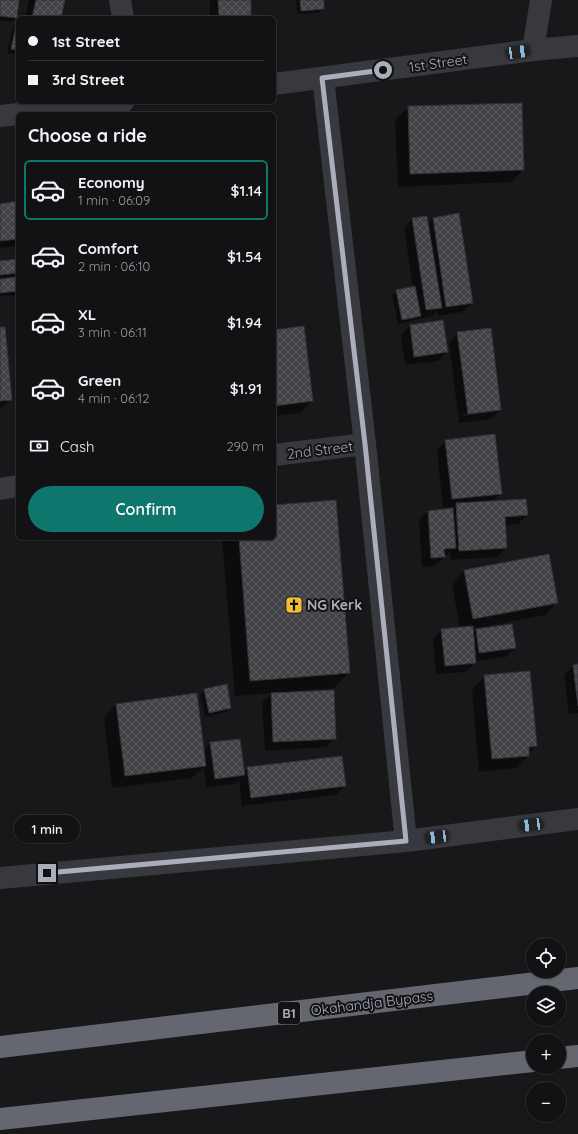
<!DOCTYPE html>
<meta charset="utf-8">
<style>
body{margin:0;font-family:Quicksand,sans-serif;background:#1b1a1d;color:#f1f3f6;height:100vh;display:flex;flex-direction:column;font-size:15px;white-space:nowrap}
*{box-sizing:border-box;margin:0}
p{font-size:13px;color:#9c9da0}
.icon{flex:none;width:22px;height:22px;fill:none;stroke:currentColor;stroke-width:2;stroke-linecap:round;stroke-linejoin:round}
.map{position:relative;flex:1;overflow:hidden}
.panel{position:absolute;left:16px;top:112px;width:260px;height:428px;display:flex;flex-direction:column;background:#121114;border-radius:6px;box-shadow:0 1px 3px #0004,0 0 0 1px #313134}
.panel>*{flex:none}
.top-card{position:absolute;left:16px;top:16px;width:260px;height:88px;border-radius:6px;box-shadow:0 1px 3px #0004,0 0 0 1px #313134;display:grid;align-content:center;height:88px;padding:0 12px;background:#121114}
.fabs{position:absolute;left:526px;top:938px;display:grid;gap:8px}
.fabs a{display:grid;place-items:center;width:40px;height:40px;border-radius:50%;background:#121114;box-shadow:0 1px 3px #0004,0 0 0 1px #313134;font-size:20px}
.end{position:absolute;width:18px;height:18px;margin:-9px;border:5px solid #aaaeb9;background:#111;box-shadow:0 0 0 2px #111}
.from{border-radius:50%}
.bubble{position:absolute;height:28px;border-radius:14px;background:#121114;box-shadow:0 1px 3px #0004,0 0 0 1px #313134;font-size:13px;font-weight:600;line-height:28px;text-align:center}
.car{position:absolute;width:12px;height:24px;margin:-12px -6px;border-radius:5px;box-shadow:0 0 3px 1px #0007;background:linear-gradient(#222 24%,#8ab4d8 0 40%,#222 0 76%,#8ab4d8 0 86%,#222 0)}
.top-card b{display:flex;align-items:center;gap:14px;height:38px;font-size:15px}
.top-card b+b{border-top:1px solid #313134}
.top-card i{width:10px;height:10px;background:#f1f3f6}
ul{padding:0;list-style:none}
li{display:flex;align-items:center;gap:12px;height:60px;margin:0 8px 6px;padding:0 4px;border:2px solid transparent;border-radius:6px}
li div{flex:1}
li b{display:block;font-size:15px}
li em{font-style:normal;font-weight:600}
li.on{border-color:#0f766e}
li>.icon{width:36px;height:36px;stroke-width:1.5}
h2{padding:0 12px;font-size:18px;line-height:48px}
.pay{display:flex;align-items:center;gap:10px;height:44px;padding:0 12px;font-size:15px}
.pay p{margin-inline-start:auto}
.cta{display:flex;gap:8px;margin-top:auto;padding:8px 12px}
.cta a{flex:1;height:46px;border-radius:24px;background:#0f766e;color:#fff;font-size:16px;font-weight:600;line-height:46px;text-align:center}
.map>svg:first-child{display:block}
</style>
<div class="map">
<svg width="578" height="1134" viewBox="0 0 578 1134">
<defs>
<pattern id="building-cross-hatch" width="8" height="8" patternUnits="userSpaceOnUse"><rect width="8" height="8" fill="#424247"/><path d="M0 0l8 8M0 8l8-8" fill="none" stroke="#5b5b5f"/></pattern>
</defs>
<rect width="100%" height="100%" fill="#18171a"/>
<g fill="#0007" fill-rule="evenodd">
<path d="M0,0H18L16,17L12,22L0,20Z"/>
<path d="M29,0H64L60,18H25Z"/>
<path d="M210,0H250V16L248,18H210Z"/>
<path d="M296,0H323V9L319,13L297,14Z"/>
<path d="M16,26H18V55L7,53L12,30Z"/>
<path d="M408,107L523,170L511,182L398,187L395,120Z"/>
<path d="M18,202V246L0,248V205Z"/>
<path d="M412,219L428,224L433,219L472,303L463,312L438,316L437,311L432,316L398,324L392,295L397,291L413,288L404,228Z"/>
<path d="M18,260V276L0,278V262Z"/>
<path d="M18,278V295L0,296V280Z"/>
<path d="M442,321L447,352L438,361L405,365L401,335L410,326Z"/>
<path d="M0,328L11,399L0,410Z"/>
<path d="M274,331L312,401L300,413L274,416Z"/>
<path d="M458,333L500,410L491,419L459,423L449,342ZM491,410V412L463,416V414Z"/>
<path d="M446,441L501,493L492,502L527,515L518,524L505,525L506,548L497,557L451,560L450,552L435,566L422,567L419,520L428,511L451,510L454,507L443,508L437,450Z"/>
<path d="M274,506L349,672L334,688L300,691L335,738L326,747L265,751L262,703L272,693L235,696L222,538H274Z"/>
<path d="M548,555L557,602L545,615L472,629V634L476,630L515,648L506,657L475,661V663L466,672L436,674L433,638L442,630L460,628L452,584L464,571Z"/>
<path d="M578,665V713L569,714L564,675L573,666Z"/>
<path d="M485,676L536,746L528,753V756L516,768L479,772L472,689Z"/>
<path d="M205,690L230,708L226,712L205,717L200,695Z"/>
<path d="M116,705L203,751L211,743L243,773L248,768L345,786L336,795L242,806L239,780L235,784L206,787L204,767L192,778L112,788L104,717Z"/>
</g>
<g fill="url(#building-cross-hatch)" stroke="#323136">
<path d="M0,0H19L17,18L0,16Z"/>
<path d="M36,0H65L61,18H32Z"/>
<path d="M218,0H251V16L219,17Z"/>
<path d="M300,0H324V9L301,11Z"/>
<path d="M16,25H18V50L11,49Z"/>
<path d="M522,103L524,170L410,174L408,106Z"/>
<path d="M18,201V239L0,241V204Z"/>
<path d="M459,213L473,303L446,307L433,218Z"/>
<path d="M427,216L442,308L426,310L412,218Z"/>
<path d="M18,259V273L0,275V261Z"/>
<path d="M18,277V291L0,293V279Z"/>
<path d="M415,286L421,316L402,320L396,290Z"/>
<path d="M443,320L448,352L414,357L410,325Z"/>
<path d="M304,326L313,401L274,406V330Z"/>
<path d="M0,327H5L12,400L0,401Z"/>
<path d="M491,328L501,410L468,414L457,332Z"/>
<path d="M495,434L502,494L452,499L445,440Z"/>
<path d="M526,499L528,515L505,517L507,548L459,551L456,503Z"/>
<path d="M336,500L350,673L250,681L239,538H274V505Z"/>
<path d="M453,508L456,548L444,549L445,557L431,558L428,511Z"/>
<path d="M549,554L558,603L473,619L464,570Z"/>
<path d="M512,624L516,648L479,653L476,629Z"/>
<path d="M473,626L476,663L445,666L441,629Z"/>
<path d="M578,664V706L573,665Z"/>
<path d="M530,671L537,746L529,747V756L492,759L484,675Z"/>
<path d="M227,684L231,708L209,713L204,689Z"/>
<path d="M334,690L336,739L273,742L271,693Z"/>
<path d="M197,693L206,766L125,776L116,704Z"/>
<path d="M240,739L245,775L215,779L210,742Z"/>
<path d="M342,756L346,786L251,798L247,767Z"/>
</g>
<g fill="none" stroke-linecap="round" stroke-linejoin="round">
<g stroke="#38393f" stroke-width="22">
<path d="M120,0L123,18"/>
<path d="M533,50L541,0"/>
<path d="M323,78L365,444L406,841"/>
<path d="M274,84L533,50L578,46"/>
<path d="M20,114L123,102"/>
<path d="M0,116L18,114"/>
<path d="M274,455L365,444"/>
<path d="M0,489L18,486"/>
<path d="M0,878L406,841L578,819"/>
</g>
<g stroke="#646770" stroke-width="22">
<path d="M0,1047L578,978"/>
<path d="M559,1058L578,1056"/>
<path d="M0,1119L533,1061"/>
</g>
</g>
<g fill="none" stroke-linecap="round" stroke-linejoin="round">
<path stroke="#aaaeb9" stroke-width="5" d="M47,873L406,841L365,444L322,78L383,70"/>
</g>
<defs>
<g id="church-square" transform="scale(0.9)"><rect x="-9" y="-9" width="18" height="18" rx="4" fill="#f2bc37" stroke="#131215"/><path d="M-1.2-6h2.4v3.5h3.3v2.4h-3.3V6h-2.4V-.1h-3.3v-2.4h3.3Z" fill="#111"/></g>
</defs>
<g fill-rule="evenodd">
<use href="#church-square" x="294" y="605"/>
</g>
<g text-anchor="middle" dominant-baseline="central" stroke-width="4" stroke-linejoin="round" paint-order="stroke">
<rect fill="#131215" stroke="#7d7f88" stroke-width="1" x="278" y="1002" width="22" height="22" rx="3"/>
<g font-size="13" font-weight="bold" fill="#aaaeb9">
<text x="289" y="1013">B1</text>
</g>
<g font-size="14" fill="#aaaeb9" stroke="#131215">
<text transform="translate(438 63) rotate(-8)">1st Street</text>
<text transform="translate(320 450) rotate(-7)">2nd Street</text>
<text transform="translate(372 1003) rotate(-7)">Okahandja Bypass</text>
</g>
<g font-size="14" font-weight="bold" fill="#aaaeb9" stroke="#131215" text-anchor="start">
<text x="307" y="605">NG Kerk</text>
</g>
</g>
</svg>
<div class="fabs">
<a><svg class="icon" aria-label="locate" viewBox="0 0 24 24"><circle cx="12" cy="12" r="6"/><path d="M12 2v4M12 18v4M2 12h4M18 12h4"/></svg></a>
<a><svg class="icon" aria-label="layers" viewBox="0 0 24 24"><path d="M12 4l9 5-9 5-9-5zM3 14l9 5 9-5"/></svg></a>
<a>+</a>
<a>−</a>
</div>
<i class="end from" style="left:383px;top:70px"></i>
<i class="end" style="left:47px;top:873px"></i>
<div class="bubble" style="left:14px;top:815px;width:66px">1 min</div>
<i class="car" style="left:518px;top:52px;rotate:82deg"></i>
<i class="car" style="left:531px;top:825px;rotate:263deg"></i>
<i class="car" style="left:437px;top:837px;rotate:263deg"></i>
<div class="top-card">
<b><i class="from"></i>1st Street</b>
<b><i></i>3rd Street</b>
</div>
<section class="panel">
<h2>Choose a ride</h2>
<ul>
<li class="on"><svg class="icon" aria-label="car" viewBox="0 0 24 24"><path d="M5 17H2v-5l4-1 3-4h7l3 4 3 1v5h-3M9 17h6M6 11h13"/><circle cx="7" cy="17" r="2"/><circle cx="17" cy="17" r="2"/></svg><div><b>Economy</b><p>1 min · 06:09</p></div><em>$1.14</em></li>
<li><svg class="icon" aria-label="car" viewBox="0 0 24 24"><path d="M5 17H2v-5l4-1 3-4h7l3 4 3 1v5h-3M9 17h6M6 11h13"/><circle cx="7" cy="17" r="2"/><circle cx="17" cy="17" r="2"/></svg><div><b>Comfort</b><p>2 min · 06:10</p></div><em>$1.54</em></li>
<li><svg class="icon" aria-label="car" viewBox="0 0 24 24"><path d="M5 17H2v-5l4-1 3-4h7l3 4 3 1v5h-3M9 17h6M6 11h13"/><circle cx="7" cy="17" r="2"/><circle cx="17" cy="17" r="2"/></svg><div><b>XL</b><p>3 min · 06:11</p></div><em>$1.94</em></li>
<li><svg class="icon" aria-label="car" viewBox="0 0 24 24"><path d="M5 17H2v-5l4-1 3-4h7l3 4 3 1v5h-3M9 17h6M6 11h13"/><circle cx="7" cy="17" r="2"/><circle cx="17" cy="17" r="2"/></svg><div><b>Green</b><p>4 min · 06:12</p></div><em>$1.91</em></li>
</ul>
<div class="pay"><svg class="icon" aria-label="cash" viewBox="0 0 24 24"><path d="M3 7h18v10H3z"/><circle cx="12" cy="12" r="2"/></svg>Cash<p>290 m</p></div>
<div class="cta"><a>Confirm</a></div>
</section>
</div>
